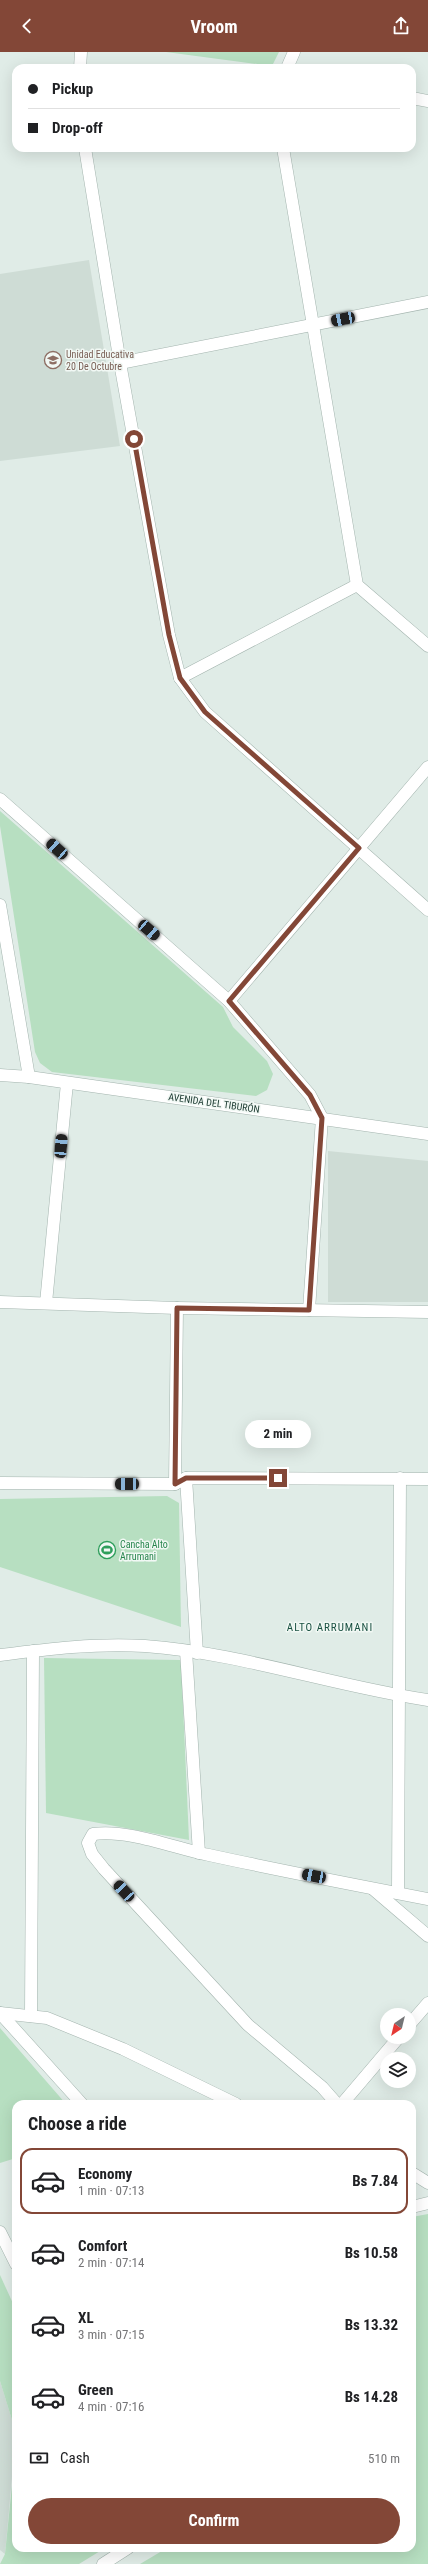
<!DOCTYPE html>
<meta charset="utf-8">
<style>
body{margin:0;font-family:"Roboto Condensed",sans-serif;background:#f6f6f6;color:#202124;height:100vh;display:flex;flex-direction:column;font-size:15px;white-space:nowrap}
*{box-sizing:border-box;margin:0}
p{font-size:13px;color:#757577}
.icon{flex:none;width:22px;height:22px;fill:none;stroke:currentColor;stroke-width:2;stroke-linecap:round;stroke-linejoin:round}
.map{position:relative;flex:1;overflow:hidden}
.panel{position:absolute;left:12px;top:2048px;width:404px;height:452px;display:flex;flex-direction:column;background:#fff;border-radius:12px;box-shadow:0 4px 16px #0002}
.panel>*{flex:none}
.guide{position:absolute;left:12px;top:12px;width:404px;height:88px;border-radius:12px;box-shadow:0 4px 16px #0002;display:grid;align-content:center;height:88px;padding:0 16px;background:#fff}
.needle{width:26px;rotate:215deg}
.tools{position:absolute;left:380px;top:1956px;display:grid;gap:8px}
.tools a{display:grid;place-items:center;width:36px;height:36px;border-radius:50%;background:#fff;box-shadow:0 4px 16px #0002;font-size:20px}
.end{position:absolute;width:18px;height:18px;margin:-9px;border:5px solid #834737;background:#fff;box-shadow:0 0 0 2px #fff}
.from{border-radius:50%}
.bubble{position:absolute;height:28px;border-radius:14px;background:#fff;box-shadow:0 4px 16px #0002;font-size:13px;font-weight:700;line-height:28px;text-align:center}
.car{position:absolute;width:12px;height:24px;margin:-12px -6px;border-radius:5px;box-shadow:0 0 3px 1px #0007;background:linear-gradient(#222 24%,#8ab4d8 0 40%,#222 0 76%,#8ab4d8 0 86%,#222 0)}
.guide b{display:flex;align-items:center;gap:14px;height:38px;font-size:15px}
.guide b+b{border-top:1px solid #e0e0e0}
.guide i{width:10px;height:10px;background:#202124}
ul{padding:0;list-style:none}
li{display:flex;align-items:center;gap:12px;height:66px;margin:0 8px 6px;padding:0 8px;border:2px solid transparent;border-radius:12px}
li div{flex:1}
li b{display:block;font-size:15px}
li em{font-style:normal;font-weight:700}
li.on{border-color:#834737}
li>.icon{width:36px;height:36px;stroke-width:1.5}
h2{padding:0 16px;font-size:18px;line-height:48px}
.pay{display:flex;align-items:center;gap:10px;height:44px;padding:0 16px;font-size:15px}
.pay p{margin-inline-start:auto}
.cta{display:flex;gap:8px;margin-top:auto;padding:8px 16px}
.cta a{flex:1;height:46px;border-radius:24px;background:#834737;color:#fff;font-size:16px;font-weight:700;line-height:46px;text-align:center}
header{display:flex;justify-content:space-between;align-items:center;height:52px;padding:0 16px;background:#834737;color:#fff;font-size:18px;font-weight:700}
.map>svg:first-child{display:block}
</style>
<header><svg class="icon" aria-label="back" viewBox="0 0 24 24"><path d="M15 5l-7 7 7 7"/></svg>Vroom<svg class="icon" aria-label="share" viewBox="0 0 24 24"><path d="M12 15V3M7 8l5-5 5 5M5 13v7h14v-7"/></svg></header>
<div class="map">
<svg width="428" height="2512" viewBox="0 0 428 2512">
<rect width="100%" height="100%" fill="#e0ece7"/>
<g fill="#cedcd5">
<path d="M89,208L120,394L0,409V222Z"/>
<path d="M328,1099L428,1109V1250H328Z"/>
<path d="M0,2329L16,2381L5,2502L0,2498Z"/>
</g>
<g fill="#b7dfc1">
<path d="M166,0H279L272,14Z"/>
<path d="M0,759L223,955L233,975L267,1009L273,1022L267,1038L256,1044L52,1020L40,1011L35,1000L0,774Z"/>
<path d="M167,1444L179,1451L181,1575L0,1515V1447Z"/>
<path d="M44,1606L181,1608L189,1788L46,1761Z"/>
<path d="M0,1976L66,2052H16V2106L0,2111Z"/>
<path d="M428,2162V2512H140L167,2496H412V2165Z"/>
<path d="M0,2223L16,2258V2381L0,2329Z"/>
<path d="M16,2394V2496H105L79,2512H0L5,2502Z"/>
</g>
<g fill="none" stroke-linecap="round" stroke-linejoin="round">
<g stroke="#a3b4ae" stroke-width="13">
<g id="minor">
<path d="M80,16L81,0"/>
<path d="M287,16L294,0"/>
<path d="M412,46L428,49"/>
<path d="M85,96L120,311L169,583L180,626L205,660L428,858"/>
<path d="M283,96L357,533L428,594"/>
<path d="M120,311L428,250"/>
<path d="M180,626L357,533"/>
<path d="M0,747L229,949L310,1043L322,1066L309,1258"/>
<path d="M0,853L29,1025"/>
<path d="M229,949L428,715"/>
<path d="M0,1023L29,1025L428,1082"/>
<path d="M46,1251L67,1031"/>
<path d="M186,1426L197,1601"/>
<path d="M0,1431L175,1432L186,1426L428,1427"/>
<path d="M175,1432L177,1256"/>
<path d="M186,1599L199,1801"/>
<path d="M0,1603C48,1597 96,1591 145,1594C241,1601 333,1634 428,1648"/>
<path d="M373,1837L428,1884"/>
<path d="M398,1841L400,1426"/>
<path d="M0,1961L47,1966L123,1997L236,2052"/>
<path d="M0,1961L82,2052"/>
<path d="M31,1964L33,1599"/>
<path d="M409,1973L428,1951"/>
<path d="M337,2052L322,2035L248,1973L104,1817L92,1802L88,1791L93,1782C129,1777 174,1796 209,1803C282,1819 355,1833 428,1847"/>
<path d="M342,2052L399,1985"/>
<path d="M412,2121L428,2131"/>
<path d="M412,2155L428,2151"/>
</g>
</g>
<g stroke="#a3b4ae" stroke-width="13">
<g id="tertiary">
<path d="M0,1250L177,1256L428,1260"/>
<path d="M0,2180L16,2212"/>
<path d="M103,2512L128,2496"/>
</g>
</g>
<use href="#minor" stroke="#fff" stroke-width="12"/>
<use href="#tertiary" stroke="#fff" stroke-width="12"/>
</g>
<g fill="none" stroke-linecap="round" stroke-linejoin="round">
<path stroke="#834737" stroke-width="5" d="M134,387L169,583L180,626L205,660L359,796L229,949L310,1043L322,1066L309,1258L177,1256L175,1432L186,1426H278"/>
</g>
<defs>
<g id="school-ring" transform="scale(0.9)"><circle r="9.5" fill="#f1f8f4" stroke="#8d6e63" stroke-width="1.5"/><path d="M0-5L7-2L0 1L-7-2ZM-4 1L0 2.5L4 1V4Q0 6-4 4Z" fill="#8d6e63"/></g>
<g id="stadium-ring" transform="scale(0.9)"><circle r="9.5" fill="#f1f8f4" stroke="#2e9e5b" stroke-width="1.5"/><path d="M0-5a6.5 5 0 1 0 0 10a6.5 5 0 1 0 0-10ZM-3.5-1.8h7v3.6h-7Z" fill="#2e9e5b"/></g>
</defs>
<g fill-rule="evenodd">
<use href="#school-ring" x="53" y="308"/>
<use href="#stadium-ring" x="107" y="1498"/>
</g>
<g text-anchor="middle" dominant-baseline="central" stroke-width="3" stroke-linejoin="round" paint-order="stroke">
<g font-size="10" fill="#785e54" stroke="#f1f8f4" text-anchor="start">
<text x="66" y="302">Unidad Educativa<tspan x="66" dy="12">20 De Octubre</tspan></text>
</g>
<g font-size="10" fill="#203e35" stroke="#f1f8f4">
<text transform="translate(214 1051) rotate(8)">AVENIDA DEL TIBURÓN</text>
</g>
<g font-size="10" fill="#27864d" stroke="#f1f8f4" text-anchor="start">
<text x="120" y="1492">Cancha Alto<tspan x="120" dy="12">Arrumani</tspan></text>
</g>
<g font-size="11" letter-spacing="1" fill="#1a5142" stroke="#f1f8f4">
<text x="330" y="1575">ALTO ARRUMANI</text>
</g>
</g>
</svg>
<div class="tools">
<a><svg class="needle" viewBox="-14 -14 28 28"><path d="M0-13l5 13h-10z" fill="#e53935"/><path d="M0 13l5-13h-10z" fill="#757577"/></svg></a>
<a><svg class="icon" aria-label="layers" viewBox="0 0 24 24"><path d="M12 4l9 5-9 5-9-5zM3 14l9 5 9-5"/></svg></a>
</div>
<i class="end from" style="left:134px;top:387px"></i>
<i class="end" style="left:278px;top:1426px"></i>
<div class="bubble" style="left:245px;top:1368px;width:66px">2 min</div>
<i class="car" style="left:343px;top:267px;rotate:259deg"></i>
<i class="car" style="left:57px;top:797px;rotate:312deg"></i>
<i class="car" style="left:149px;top:878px;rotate:131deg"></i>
<i class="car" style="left:61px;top:1094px;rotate:5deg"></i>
<i class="car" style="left:127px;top:1432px;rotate:270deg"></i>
<i class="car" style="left:314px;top:1824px;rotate:281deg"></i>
<i class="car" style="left:124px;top:1839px;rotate:317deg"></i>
<div class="guide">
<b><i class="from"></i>Pickup</b>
<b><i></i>Drop-off</b>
</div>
<section class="panel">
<h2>Choose a ride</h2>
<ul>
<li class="on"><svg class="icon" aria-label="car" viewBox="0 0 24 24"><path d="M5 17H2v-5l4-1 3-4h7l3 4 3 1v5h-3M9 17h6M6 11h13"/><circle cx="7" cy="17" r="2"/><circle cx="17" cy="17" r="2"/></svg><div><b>Economy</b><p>1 min · 07:13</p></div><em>Bs 7.84</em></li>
<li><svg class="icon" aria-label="car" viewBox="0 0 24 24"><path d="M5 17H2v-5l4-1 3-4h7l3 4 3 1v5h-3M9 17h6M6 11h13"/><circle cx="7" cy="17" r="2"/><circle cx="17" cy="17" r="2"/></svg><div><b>Comfort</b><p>2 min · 07:14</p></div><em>Bs 10.58</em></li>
<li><svg class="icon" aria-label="car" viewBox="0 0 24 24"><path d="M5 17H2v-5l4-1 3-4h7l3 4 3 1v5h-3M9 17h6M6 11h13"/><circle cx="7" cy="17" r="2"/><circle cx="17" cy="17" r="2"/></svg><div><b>XL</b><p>3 min · 07:15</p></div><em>Bs 13.32</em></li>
<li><svg class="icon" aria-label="car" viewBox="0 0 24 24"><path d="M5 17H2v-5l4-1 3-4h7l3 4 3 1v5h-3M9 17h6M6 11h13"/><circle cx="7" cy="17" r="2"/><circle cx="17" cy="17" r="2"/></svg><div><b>Green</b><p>4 min · 07:16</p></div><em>Bs 14.28</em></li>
</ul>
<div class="pay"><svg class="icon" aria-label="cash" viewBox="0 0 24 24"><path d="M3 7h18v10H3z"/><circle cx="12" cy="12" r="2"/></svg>Cash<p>510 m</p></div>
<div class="cta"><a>Confirm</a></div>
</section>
</div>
